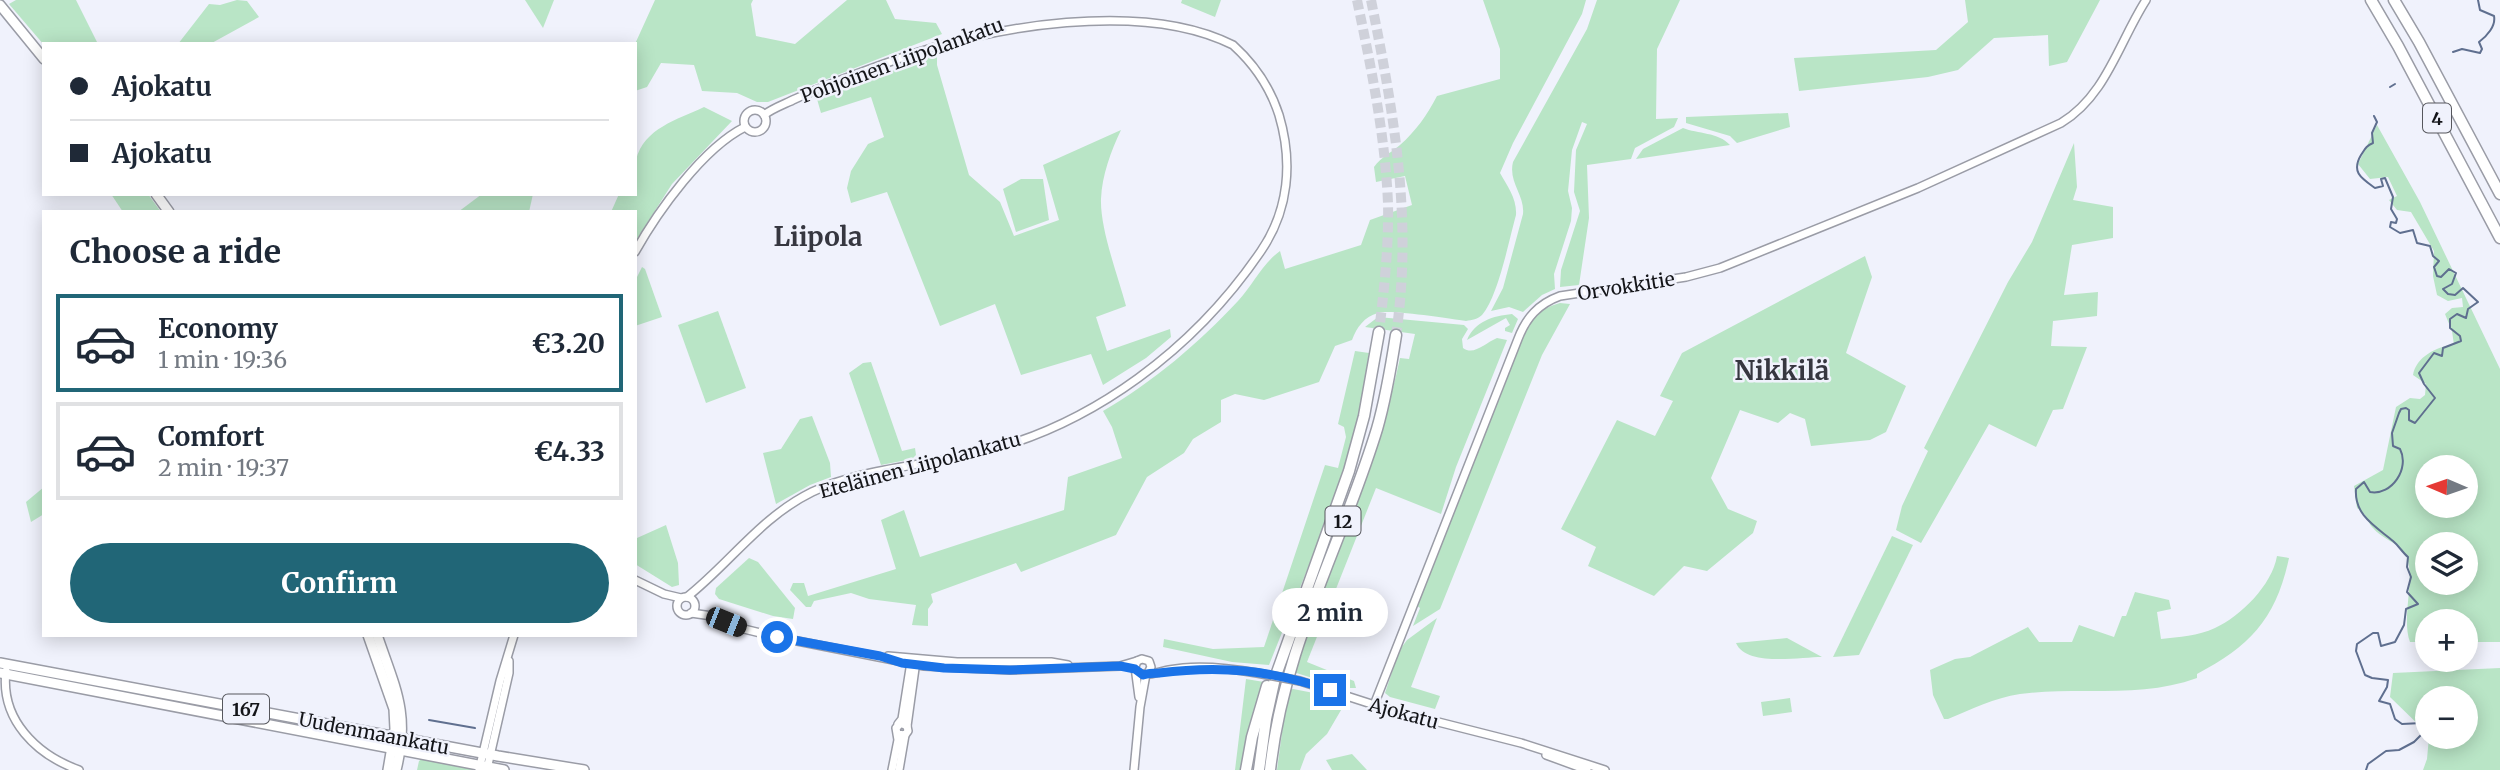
<!DOCTYPE html>
<meta charset="utf-8">
<style>
body{margin:0;font-family:Merriweather,serif;background:#f2f2f3;color:#1f2937;height:100vh;display:flex;flex-direction:column;font-size:26px;white-space:nowrap}
*{box-sizing:border-box;margin:0}
p{font-size:23px;color:#747a83}
.icon{flex:none;width:38px;height:38px;fill:none;stroke:currentColor;stroke-width:2;stroke-linecap:round;stroke-linejoin:round}
.map{position:relative;flex:1;overflow:hidden}
.sheet{position:absolute;left:42px;top:210px;width:595px;height:427px;display:flex;flex-direction:column;background:#fff;border-radius:0px;box-shadow:0 4px 18px #0003}
.sheet>*{flex:none}
.banner{position:absolute;left:42px;top:42px;width:595px;height:154px;border-radius:0px;box-shadow:0 4px 18px #0003;display:grid;align-content:center;height:154px;padding:0 28px;background:#fff}
.needle{width:46px;rotate:272deg}
.fabs{position:absolute;left:2415px;top:455px;display:grid;gap:14px}
.fabs a{display:grid;place-items:center;width:63px;height:63px;border-radius:50%;background:#fff;box-shadow:0 4px 18px #0003;font-size:35px}
.end{position:absolute;width:32px;height:32px;margin:-16px;border:9px solid #1a73e8;background:#fff;box-shadow:0 0 0 4px #fff}
.from{border-radius:50%}
.bubble{position:absolute;height:49px;border-radius:24px;background:#fff;box-shadow:0 4px 18px #0003;font-size:23px;font-weight:700;line-height:49px;text-align:center}
.car{position:absolute;width:21px;height:42px;margin:-21px -10px;border-radius:9px;box-shadow:0 0 5px 2px #0007;background:linear-gradient(#222 24%,#8ab4d8 0 40%,#222 0 76%,#8ab4d8 0 86%,#222 0)}
.banner b{display:flex;align-items:center;gap:24px;height:66px;font-size:26px}
.banner b+b{border-top:2px solid #e0e1e3}
.banner i{width:18px;height:18px;background:#1f2937}
ul{padding:0;list-style:none}
li{display:flex;align-items:center;gap:21px;height:98px;margin:0 14px 10px;padding:0 14px;border:4px solid #e0e1e3;border-radius:0px}
li div{flex:1}
li b{display:block;font-size:26px}
li em{font-style:normal;font-weight:700}
li.on{border-color:#216677}
li>.icon{width:63px;height:63px;stroke-width:1.5}
h2{padding:0 28px;font-size:32px;line-height:84px}
.cta{display:flex;gap:14px;margin-top:auto;padding:14px 28px}
.cta a{flex:1;height:80px;border-radius:42px;background:#216677;color:#fff;font-size:28px;font-weight:700;line-height:80px;text-align:center}
.map>svg:first-child{display:block}
</style>
<div class="map">
<svg width="2500" height="770" viewBox="0 0 2500 770">
<rect width="100%" height="100%" fill="#f0f2fc"/>
<g fill="#b9e5c6" fill-rule="evenodd">
<path d="M16,0H76L98,44L44,45L9,4Z"/>
<path d="M237,0L247,1L259,17L210,44H178L209,4L220,5Z"/>
<path d="M525,0H554L543,28Z"/>
<path d="M655,0H753L751,4L756,36L795,44L847,0H886L895,19L936,23L942,34L768,102H757L737,93L702,91L694,65L661,63L647,87L635,91V44Z"/>
<path d="M1182,0H1221L1215,17L1181,3Z"/>
<path d="M1483,0H1586L1582,14L1513,143L1500,173C1508,187 1517,199 1516,215C1509,240 1498,297 1482,315C1478,319 1472,320 1466,321C1449,319 1391,309 1378,313C1364,317 1357,327 1352,340L1335,346L1319,382L1264,400L1235,394L1221,400V422L1193,439L1184,453L1147,477L1116,535L1021,572L1016,563L931,594L933,602L928,609V626L912,625L916,605L869,599L851,593L814,601L811,607H806L790,590L793,583H804L808,596L896,569L881,520L904,510L920,557L1064,510L1068,477L1122,458L1112,427L1103,411C1153,382 1199,343 1238,301C1253,285 1262,264 1280,251L1285,269L1361,245L1370,220L1412,205L1405,176L1376,182L1374,167C1381,157 1391,153 1400,145C1416,131 1427,115 1437,96L1500,79V49Z"/>
<path d="M1597,0H1680L1657,49L1656,119L1678,118L1674,127L1635,148L1631,159L1587,165L1589,218L1579,285L1560,287L1561,270L1580,211L1574,192L1576,150L1587,124L1582,122L1572,150L1568,191L1572,208L1571,221L1554,274L1555,289L1542,295L1523,312L1509,307L1491,311L1503,288L1523,214C1525,195 1508,182 1513,162L1587,29Z"/>
<path d="M1965,0H2100L2067,62L2049,66L2048,35L1994,38L1958,70L1928,77L1799,91L1794,58L1936,50L1968,22Z"/>
<path d="M937,54V65L969,175L1000,202L1014,236L1059,220L1043,165L1121,130C1111,151 1102,175 1101,199C1100,229 1118,276 1126,306L1096,317L1107,351L1170,329L1171,337L1146,358L1103,385L1091,354L1021,375L995,304L940,326L887,192L851,203L847,188L851,171L868,144L884,137L871,97L821,113L817,99Z"/>
<path d="M704,107L732,121L672,184L635,242V212H611L619,194H635C635,184 633,170 636,160C644,128 677,120 704,107Z"/>
<path d="M1788,113L1790,127L1737,143L1730,136L1686,123V117Z"/>
<path d="M2377,125L2420,202L2500,369V642H2466V621H2427V642H2410C2400,615 2419,571 2403,551C2396,542 2381,538 2373,528C2365,519 2370,517 2357,508L2354,486L2383,470L2396,407L2410,398L2420,399L2425,395L2426,384L2413,375C2416,357 2437,346 2454,345L2452,331L2445,314L2452,308L2463,307L2462,298L2448,301L2437,295L2433,276L2434,251L2411,212L2397,210L2389,200L2397,196L2388,177L2370,179L2358,164ZM2427,467H2466V506H2427ZM2427,544H2466V583H2427Z"/>
<path d="M1683,128C1698,134 1718,132 1730,145L1636,159L1643,149Z"/>
<path d="M2074,143L2077,187L2073,200L2113,207V238L2072,245L2064,295L2098,292L2097,316L2053,321L2051,346L2087,347L2063,409L2053,410L2036,447L1989,424L1921,543L1896,530L1902,506L1928,451L1924,448L2008,282L2032,242Z"/>
<path d="M1021,179H1043L1049,220L1016,232L1003,189Z"/>
<path d="M111,194H148L161,212H123Z"/>
<path d="M482,194H533L529,212H458Z"/>
<path d="M1865,256L1872,277L1846,353L1906,386L1886,432L1870,440L1811,446L1805,419L1790,413L1778,423L1740,410L1711,478L1728,509L1757,521L1753,533L1707,571L1684,566L1654,596L1588,566L1596,547L1561,529L1617,420L1655,436L1673,401L1660,396L1682,353Z"/>
<path d="M642,267L645,269L662,317L635,326V281Z"/>
<path d="M1560,303L1570,304L1542,355L1440,609L1413,626L1420,608L1417,606L1525,331C1535,315 1542,308 1560,303Z"/>
<path d="M718,311L746,388L706,403L678,325Z"/>
<path d="M1512,314L1518,319L1512,333L1505,331V328L1510,325L1506,318L1467,340C1475,321 1493,316 1512,314Z"/>
<path d="M1378,317L1464,325L1468,329L1462,339L1463,348C1474,356 1485,343 1497,338L1507,340L1456,467L1441,514L1376,488L1307,662L1354,681L1356,688H1345L1293,672C1329,567 1377,466 1400,358L1409,359L1415,334L1365,327Z"/>
<path d="M1355,351L1369,353L1359,413L1343,472L1323,530L1269,665L1232,662L1163,647L1164,639L1213,649L1264,647L1325,465L1338,468L1346,437L1344,427L1338,424Z"/>
<path d="M871,362L902,451L915,448L916,455L912,459L881,465L849,373L863,363Z"/>
<path d="M812,416L830,463L831,477L810,485L776,504L763,453L781,449L800,419Z"/>
<path d="M44,487V514L31,522L26,502Z"/>
<path d="M666,525L678,563L679,585L672,587L635,564V536L637,538Z"/>
<path d="M1892,536L1913,545L1859,655L1833,657Z"/>
<path d="M2277,556L2289,558C2276,619 2250,646 2197,674V678C2140,699 2078,686 2020,694C1994,698 1972,709 1948,719H1944L1933,695L1930,670L1955,659L1970,657L2028,627L2039,642H2072L2079,625L2114,637L2122,616H2126L2135,592L2169,600L2171,609L2157,612L2161,639C2179,637 2198,636 2215,628C2241,616 2272,585 2277,556Z"/>
<path d="M749,558L758,562L795,608L793,619L773,616L719,599L715,594L716,588Z"/>
<path d="M1437,618L1411,687L1440,696L1435,709L1390,697L1385,693L1399,651L1407,640Z"/>
<path d="M1787,638L1822,657C1800,657 1746,667 1736,643Z"/>
<path d="M2500,668V770H2423L2427,759L2429,737H2466V698H2427V733L2390,697L2393,673Z"/>
<path d="M1246,679L1264,682L1248,734L1241,770H1235Z"/>
<path d="M1288,688L1319,694L1344,705L1327,734L1306,754L1300,770H1277Z"/>
<path d="M1790,698L1792,712L1763,716L1761,702Z"/>
<path d="M1352,754L1367,770H1332L1326,760Z"/>
<path d="M423,758L469,767L473,770H417L419,761Z"/>
</g>
<g fill="none" stroke-linecap="round" stroke-linejoin="round">
<g stroke="#5f6f8f" stroke-width="2">
<path d="M2453,52L2462,49L2480,53L2482,49L2479,42C2487,36 2496,26 2494,16L2480,10L2478,0"/>
<path d="M2390,87L2395,84"/>
<path d="M429,720L475,728"/>
<path d="M2366,770L2368,764L2386,751L2399,750L2414,742L2422,734L2425,727L2422,723L2402,724L2395,719L2390,704L2379,701L2387,687L2388,680L2372,678L2365,675L2356,651L2357,644L2373,633H2378L2381,646L2395,642L2404,625L2406,609L2418,604L2407,592L2411,577L2407,567L2408,557C2402,552 2399,546 2393,541C2375,526 2354,515 2356,489L2364,482L2370,492C2392,496 2410,468 2400,449L2393,446L2392,433L2399,413L2401,409L2406,408L2409,410V420L2415,423L2435,398L2424,384L2419,373L2434,353L2442,356L2443,348L2461,341L2460,336L2450,328V319L2457,314L2466,318L2468,309L2478,302L2463,288L2455,295L2448,294L2443,289L2452,284L2456,273L2449,269L2441,277L2437,276L2434,267L2439,261L2433,256L2430,246L2417,243L2413,230L2400,233L2390,227L2391,222L2396,223L2397,219L2391,209L2393,197L2385,178L2381,179L2383,186L2375,188C2361,178 2351,172 2361,155C2365,149 2366,146 2373,143L2372,133L2377,122L2374,116"/>
</g>
<g stroke="#cfd1da" stroke-width="10" stroke-dasharray="10 5" stroke-linecap="butt">
<path d="M1357,0C1371,67 1385,134 1388,203C1389,246 1384,290 1379,332"/>
<path d="M1371,0C1394,114 1413,219 1396,335"/>
</g>
<g stroke="#9a9ca6" stroke-width="10">
<g id="minor">
<circle cx="755" cy="121" r="11"/>
<path d="M635,252C658,211 703,148 745,127"/>
<path d="M635,580L664,594L681,598"/>
<path d="M687,597C730,563 761,517 812,492C859,469 926,465 978,453C1093,426 1195,348 1261,251C1289,210 1293,162 1279,115C1270,87 1254,64 1233,45C1144,0 991,25 895,60C861,72 828,84 795,99C785,104 773,108 764,115"/>
<circle cx="686" cy="606" r="9"/>
<path d="M691,613L712,616L740,628L777,637L924,666L1010,670L1120,666L1137,661"/>
<path d="M888,656L957,662H1051L1068,665"/>
<path d="M6,671C0,720 37,755 79,770"/>
<path d="M1137,672C1146,677 1159,672 1169,670C1197,664 1229,668 1257,673"/>
<path d="M1300,681L1387,709L1521,743L1605,770"/>
<path d="M1139,697L1135,667L1137,661L1142,659L1149,661L1151,667L1148,673"/>
<path d="M1374,705L1518,339C1526,318 1538,304 1560,296L1686,277L1720,268L1918,188L2061,123C2106,96 2119,42 2146,0"/>
<path d="M898,724L902,719L911,662"/>
<path d="M907,726L916,661"/>
<path d="M1546,755L1587,770"/>
<path d="M487,769L509,673V661"/>
<path d="M479,770L500,681L514,635"/>
<path d="M892,770L898,740L896,728L901,723L907,726L908,731L905,735L897,734"/>
<path d="M899,770L905,735"/>
<path d="M1134,770L1140,707L1146,674"/>
</g>
</g>
<g stroke="#9a9ca6" stroke-width="12">
<g id="major">
<path d="M0,5L44,59"/>
<path d="M156,194L169,212"/>
<path d="M368,635L394,709L395,729L388,770"/>
<path d="M377,635C395,688 410,713 396,770"/>
<path d="M0,663L498,756L584,770"/>
<path d="M0,673L504,770"/>
</g>
</g>
<g stroke="#9a9ca6" stroke-width="13">
<g id="highway">
<path d="M2371,0L2398,46L2500,238"/>
<path d="M2394,0L2419,42L2500,194"/>
<path d="M1246,770L1252,737L1267,686"/>
<path d="M1259,770L1266,719L1275,678L1349,471L1364,416L1379,332"/>
<path d="M1270,770C1284,644 1341,547 1377,429C1386,398 1391,367 1396,335"/>
</g>
</g>
<use href="#minor" stroke="#fff" stroke-width="7"/>
<use href="#major" stroke="#fff" stroke-width="9"/>
<use href="#highway" stroke="#fff" stroke-width="10"/>
<g stroke="#9a9ca6" stroke-width="10" stroke-linecap="butt">
<path id="minor-bridge" d="M1257,673L1300,681"/>
</g>
<use href="#minor-bridge" stroke="#fff" stroke-width="7"/>
</g>
<g fill="none" stroke-linecap="round" stroke-linejoin="round">
<path stroke="#1a73e8" stroke-width="9" d="M777,637L880,656L902,663L944,668L1010,670L1120,666L1135,669L1143,675C1149,673 1152,673 1159,673C1221,665 1270,670 1330,690"/>
</g>
<g text-anchor="middle" dominant-baseline="central" stroke-width="5" stroke-linejoin="round" paint-order="stroke">
<g fill="#f0f2fc" stroke="#56575d" stroke-width="2">
<rect x="2423" y="103.5" width="28" height="29" rx="5"/>
<rect x="1325.5" y="506.5" width="35" height="29" rx="5"/>
<rect x="223" y="694.5" width="46" height="29" rx="5"/>
</g>
<g font-size="18" font-weight="bold" fill="#141519">
<text x="2437" y="118">4</text>
<text x="1343" y="521">12</text>
<text x="246" y="709">167</text>
</g>
<g font-size="19" fill="#141519" stroke="#f0f2fc">
<text transform="translate(902 60) rotate(-20)">Pohjoinen Liipolankatu</text>
<text transform="translate(1626 286) rotate(-9)">Orvokkitie</text>
<text transform="translate(920 465) rotate(-15)">Eteläinen Liipolankatu</text>
<text transform="translate(1404 713) rotate(15)">Ajokatu</text>
<text transform="translate(374 733) rotate(11)">Uudenmaankatu</text>
</g>
<g font-size="26" font-weight="bold" fill="#363740" stroke="#f0f2fc">
<text x="818" y="236">Liipola</text>
<text x="1782" y="370">Nikkilä</text>
</g>
</g>
</svg>
<div class="fabs">
<a><svg class="needle" viewBox="-14 -14 28 28"><path d="M0-13l5 13h-10z" fill="#e53935"/><path d="M0 13l5-13h-10z" fill="#747a83"/></svg></a>
<a><svg class="icon" aria-label="layers" viewBox="0 0 24 24"><path d="M12 4l9 5-9 5-9-5zM3 14l9 5 9-5"/></svg></a>
<a>+</a>
<a>−</a>
</div>
<i class="end from" style="left:777px;top:637px"></i>
<i class="end" style="left:1330px;top:690px"></i>
<div class="bubble" style="left:1272px;top:588px;width:116px">2 min</div>
<i class="car" style="left:726px;top:622px;rotate:112deg"></i>
<div class="banner">
<b><i class="from"></i>Ajokatu</b>
<b><i></i>Ajokatu</b>
</div>
<section class="sheet">
<h2>Choose a ride</h2>
<ul>
<li class="on"><svg class="icon" aria-label="car" viewBox="0 0 24 24"><path d="M5 17H2v-5l4-1 3-4h7l3 4 3 1v5h-3M9 17h6M6 11h13"/><circle cx="7" cy="17" r="2"/><circle cx="17" cy="17" r="2"/></svg><div><b>Economy</b><p>1 min · 19:36</p></div><em>€3.20</em></li>
<li><svg class="icon" aria-label="car" viewBox="0 0 24 24"><path d="M5 17H2v-5l4-1 3-4h7l3 4 3 1v5h-3M9 17h6M6 11h13"/><circle cx="7" cy="17" r="2"/><circle cx="17" cy="17" r="2"/></svg><div><b>Comfort</b><p>2 min · 19:37</p></div><em>€4.33</em></li>
</ul>
<div class="cta"><a>Confirm</a></div>
</section>
</div>
